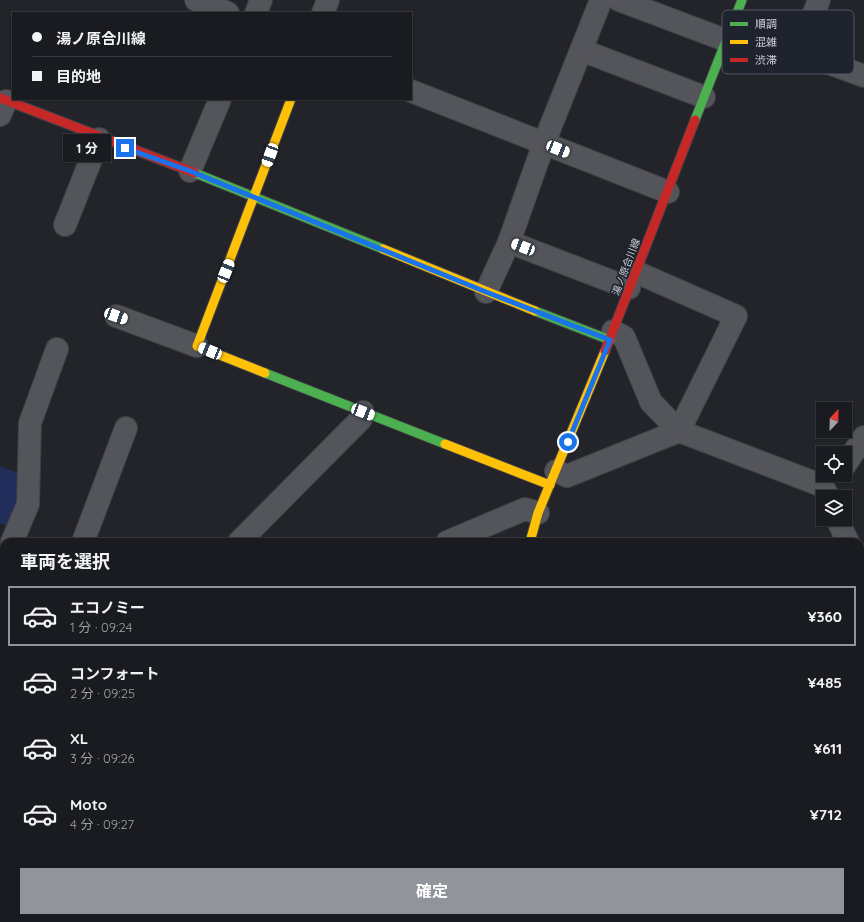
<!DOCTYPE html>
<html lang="ja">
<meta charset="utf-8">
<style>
body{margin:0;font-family:Quicksand,"Noto Sans JP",sans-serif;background:#232429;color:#f1f3f6;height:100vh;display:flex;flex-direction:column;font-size:15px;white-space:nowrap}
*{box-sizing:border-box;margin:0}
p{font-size:13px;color:#9fa1a5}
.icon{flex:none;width:22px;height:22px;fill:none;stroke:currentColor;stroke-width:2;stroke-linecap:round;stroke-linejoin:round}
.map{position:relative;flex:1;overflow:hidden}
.side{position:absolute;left:0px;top:538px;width:864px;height:384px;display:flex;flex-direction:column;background:#1a1b20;border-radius:12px 12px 0 0;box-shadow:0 1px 3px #0004,0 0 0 1px #38393e}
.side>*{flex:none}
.guide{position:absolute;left:12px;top:12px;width:400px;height:88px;border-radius:0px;box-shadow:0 1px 3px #0004,0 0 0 1px #38393e;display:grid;align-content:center;height:88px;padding:0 20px;background:#1a1b20}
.needle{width:26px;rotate:22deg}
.fabs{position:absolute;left:816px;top:402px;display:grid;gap:8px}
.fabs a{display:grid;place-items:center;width:36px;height:36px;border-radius:0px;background:#1a1b20;box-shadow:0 1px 3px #0004,0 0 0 1px #38393e;font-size:20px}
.end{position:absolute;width:18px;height:18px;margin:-9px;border:5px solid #1a73e8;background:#fff;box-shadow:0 0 0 2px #fff}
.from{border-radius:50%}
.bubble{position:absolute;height:28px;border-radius:0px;background:#1a1b20;box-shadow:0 1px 3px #0004,0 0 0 1px #38393e;font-size:13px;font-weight:700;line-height:28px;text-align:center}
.car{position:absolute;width:12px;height:24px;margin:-12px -6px;border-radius:5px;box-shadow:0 0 3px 1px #0007;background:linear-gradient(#fff 24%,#345 0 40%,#fff 0 76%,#345 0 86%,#fff 0)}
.guide b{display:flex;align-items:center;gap:14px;height:38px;font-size:15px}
.guide b+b{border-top:1px solid #38393e}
.guide i{width:10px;height:10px;background:#f1f3f6}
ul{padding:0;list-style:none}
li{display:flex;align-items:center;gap:12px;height:60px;margin:0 8px 6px;padding:0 12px;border:2px solid transparent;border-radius:0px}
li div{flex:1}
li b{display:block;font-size:15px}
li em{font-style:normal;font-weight:700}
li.current{border-color:#92949c}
li>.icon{width:36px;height:36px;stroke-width:1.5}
h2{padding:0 20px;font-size:18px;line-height:48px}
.button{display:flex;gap:8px;margin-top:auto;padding:8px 20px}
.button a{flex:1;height:46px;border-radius:0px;background:#92949c;color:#fff;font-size:16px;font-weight:700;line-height:46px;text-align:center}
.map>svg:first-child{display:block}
</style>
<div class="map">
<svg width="864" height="922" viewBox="0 0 864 922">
<rect width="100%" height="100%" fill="#22242a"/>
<path fill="#212d5b" d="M0,466L23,475L12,528L0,523Z"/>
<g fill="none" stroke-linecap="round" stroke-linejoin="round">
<g stroke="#3f4146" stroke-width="24">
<g id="street">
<path d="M196,0L228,13"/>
<path d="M619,0L725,40"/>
<path d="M819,0L799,52L864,76"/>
<path d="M256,13L261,0"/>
<path d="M323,13L328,0"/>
<path d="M581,50L704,97"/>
<path d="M411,91L668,192"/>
<path d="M0,115L6,101"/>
<path d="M190,171L220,99"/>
<path d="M65,225L99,139"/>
<path d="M509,242L629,288"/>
<path d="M636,272L736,316L679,431L823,486L828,497"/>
<path d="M486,292L509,242L544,143L601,0"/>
<path d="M116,316L197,346"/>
<path d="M845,465L864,437"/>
<path d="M556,471L567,476L679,431L651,402L624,337L613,331"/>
<path d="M837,519L848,542"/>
<path d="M12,542L28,504L30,423L57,349"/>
<path d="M83,542L126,428"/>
<path d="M239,542L361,419L363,412"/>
<path d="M447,542L525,509L538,513"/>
<path d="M0,571L4,561"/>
<path d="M0,592H4"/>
<path d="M0,699L4,692"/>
<path d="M860,813L864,807"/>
<path d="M860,888L864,889"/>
<path d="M87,922L93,918"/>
<path d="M630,922L632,918"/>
</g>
</g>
<g stroke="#3f4146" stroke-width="11">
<g id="fast">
<path d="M695,120L742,0"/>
<path d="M195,173L383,249"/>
<path d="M535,311L610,340"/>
<path d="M265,373L445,444"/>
<path d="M860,552L864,549"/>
<path d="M149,922L157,918"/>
</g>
</g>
<g stroke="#3f4146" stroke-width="11">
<g id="slow">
<path d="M383,249L535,311"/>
<path d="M265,373L197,346L291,99"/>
<path d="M445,444L550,485"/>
<path d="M530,542L538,513L605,351"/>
<path d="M860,584L864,581"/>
<path d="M583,918L584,922"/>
<path d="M206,922L214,918"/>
</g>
</g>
<g stroke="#3f4146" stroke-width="11">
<g id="jam">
<path d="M0,98L195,173"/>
<path d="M605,351L695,120"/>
</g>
</g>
<use href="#street" stroke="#54555a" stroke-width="22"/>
<use href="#fast" stroke="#4caf50" stroke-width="9"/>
<use href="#slow" stroke="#ffc107" stroke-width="9"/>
<use href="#jam" stroke="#c62828" stroke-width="9"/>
</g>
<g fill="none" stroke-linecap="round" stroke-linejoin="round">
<path stroke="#1a73e8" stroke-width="5" d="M125,148L190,171L486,292L610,340L568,442"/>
</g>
<g text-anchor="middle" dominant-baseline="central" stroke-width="3.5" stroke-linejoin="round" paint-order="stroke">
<g font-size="10" fill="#cfd1d9" stroke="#1f232e">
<text transform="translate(626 267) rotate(-69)">湯ノ原合川線</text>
</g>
</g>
<rect x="722" y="10" width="132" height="64" rx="6" fill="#1f232e" stroke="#545761" stroke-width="1"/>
<rect x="730" y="22" width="18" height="4" fill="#4caf50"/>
<rect x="730" y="40" width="18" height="4" fill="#ffc107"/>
<rect x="730" y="58" width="18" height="4" fill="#c62828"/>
<g font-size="11" fill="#cfd1d9">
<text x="755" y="28">順調</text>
<text x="755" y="46">混雑</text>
<text x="755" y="64">渋滞</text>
</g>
</svg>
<div class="fabs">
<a><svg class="needle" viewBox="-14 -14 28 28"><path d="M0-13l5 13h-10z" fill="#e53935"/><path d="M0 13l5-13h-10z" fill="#9fa1a5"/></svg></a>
<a><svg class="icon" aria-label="locate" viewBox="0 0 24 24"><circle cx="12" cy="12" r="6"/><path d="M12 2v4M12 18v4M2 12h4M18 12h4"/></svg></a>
<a><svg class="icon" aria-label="layers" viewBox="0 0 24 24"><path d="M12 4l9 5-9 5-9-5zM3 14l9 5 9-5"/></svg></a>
</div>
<i class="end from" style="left:568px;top:442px"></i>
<i class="end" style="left:125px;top:148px"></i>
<div class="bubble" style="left:63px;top:134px;width:48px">1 分</div>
<i class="car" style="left:558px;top:149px;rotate:112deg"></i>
<i class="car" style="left:270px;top:155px;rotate:200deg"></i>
<i class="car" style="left:523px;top:247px;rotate:291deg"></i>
<i class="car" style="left:226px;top:271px;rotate:22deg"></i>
<i class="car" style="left:116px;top:316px;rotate:110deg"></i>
<i class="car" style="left:210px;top:351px;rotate:292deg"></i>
<i class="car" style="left:363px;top:412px;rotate:111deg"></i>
<div class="guide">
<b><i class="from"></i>湯ノ原合川線</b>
<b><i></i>目的地</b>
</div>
<section class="side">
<h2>車両を選択</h2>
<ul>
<li class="current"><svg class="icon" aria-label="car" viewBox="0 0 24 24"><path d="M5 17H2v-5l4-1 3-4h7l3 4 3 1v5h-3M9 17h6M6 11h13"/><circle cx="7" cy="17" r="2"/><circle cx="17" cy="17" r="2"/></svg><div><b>エコノミー</b><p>1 分 · 09:24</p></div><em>¥360</em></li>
<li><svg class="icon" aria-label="car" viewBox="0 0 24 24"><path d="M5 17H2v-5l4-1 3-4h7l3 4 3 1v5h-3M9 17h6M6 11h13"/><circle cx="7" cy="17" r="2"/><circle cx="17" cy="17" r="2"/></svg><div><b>コンフォート</b><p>2 分 · 09:25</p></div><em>¥485</em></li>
<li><svg class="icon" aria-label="car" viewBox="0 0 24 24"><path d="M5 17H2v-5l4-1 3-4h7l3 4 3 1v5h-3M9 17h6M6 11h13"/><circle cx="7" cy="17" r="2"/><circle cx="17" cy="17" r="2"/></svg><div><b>XL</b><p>3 分 · 09:26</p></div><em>¥611</em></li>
<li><svg class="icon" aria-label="car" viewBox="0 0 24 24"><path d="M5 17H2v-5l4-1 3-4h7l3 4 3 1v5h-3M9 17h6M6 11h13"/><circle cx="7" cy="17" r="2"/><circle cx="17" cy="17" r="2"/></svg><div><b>Moto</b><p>4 分 · 09:27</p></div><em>¥712</em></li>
</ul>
<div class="button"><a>確定</a></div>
</section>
</div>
